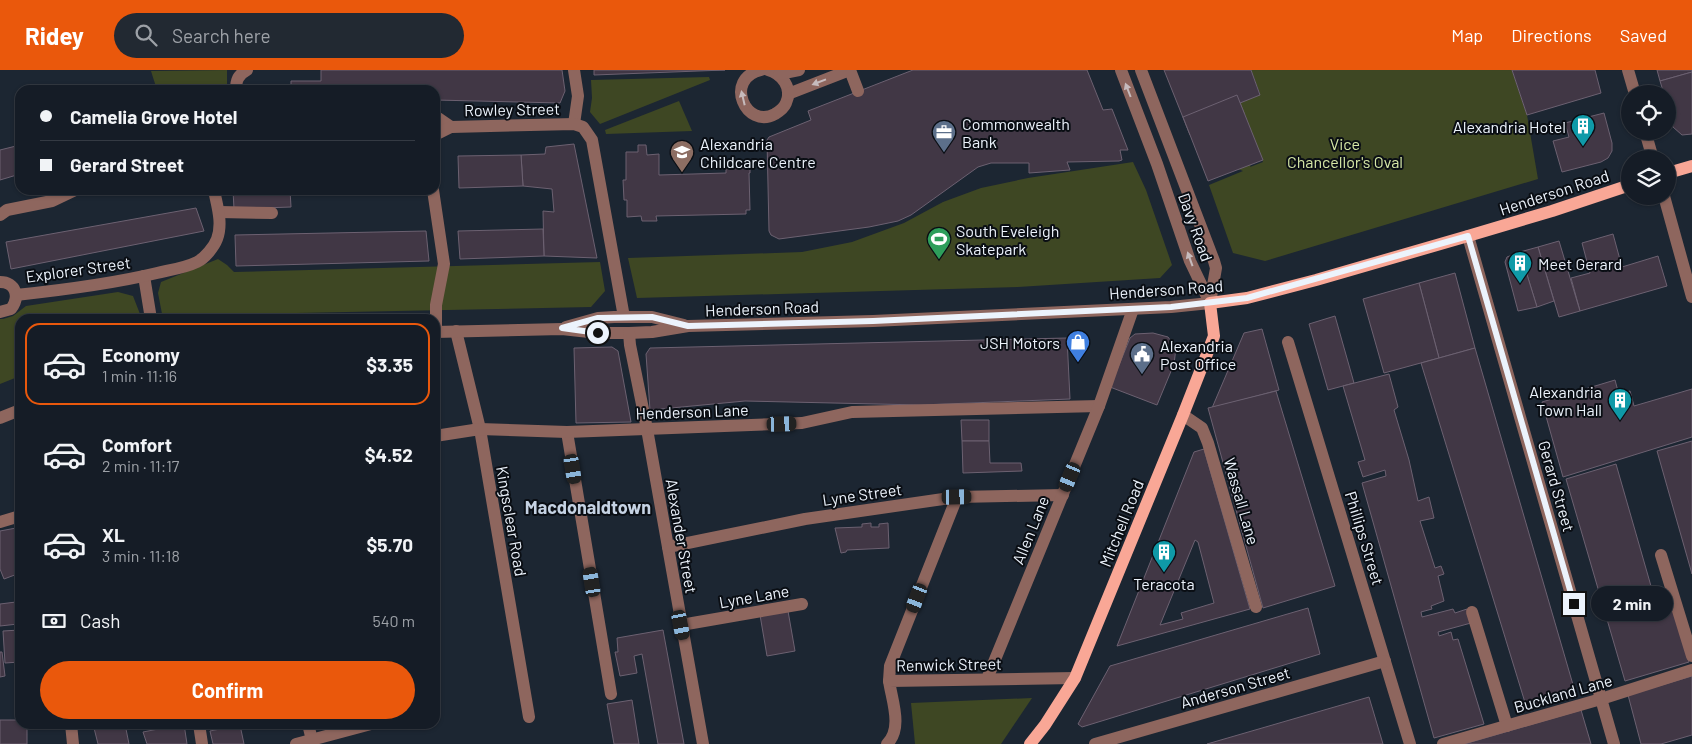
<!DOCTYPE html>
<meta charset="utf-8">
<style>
body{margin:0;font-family:Barlow,sans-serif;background:#222932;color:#f1f3f6;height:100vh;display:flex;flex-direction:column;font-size:19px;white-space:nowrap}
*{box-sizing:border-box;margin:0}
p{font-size:16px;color:#9da1a7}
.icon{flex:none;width:28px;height:28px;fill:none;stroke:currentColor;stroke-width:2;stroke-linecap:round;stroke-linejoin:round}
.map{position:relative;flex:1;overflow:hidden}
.sheet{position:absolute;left:15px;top:244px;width:425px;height:415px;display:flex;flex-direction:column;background:#151c26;border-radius:15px;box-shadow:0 1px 4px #0004,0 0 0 1px #343a43}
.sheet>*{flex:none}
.guide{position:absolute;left:15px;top:15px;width:425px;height:110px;border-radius:15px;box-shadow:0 1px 4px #0004,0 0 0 1px #343a43;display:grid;align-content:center;height:110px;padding:0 25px;background:#151c26}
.tools{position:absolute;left:1621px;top:15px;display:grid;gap:10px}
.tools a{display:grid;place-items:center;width:55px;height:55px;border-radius:50%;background:#151c26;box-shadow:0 1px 4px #0004,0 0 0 1px #343a43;font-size:25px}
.end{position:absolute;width:22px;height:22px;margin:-11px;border:6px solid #ecf3fc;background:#111;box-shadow:0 0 0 2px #111}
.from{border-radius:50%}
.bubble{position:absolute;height:35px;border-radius:18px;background:#151c26;box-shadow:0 1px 4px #0004,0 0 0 1px #343a43;font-size:16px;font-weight:700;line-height:35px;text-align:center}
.car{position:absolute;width:15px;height:30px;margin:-15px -8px;border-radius:6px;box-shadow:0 0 4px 1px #0007;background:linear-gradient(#222 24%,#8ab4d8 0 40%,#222 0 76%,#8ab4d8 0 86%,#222 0)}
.guide b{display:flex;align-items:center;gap:18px;height:48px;font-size:19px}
.guide b+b{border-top:1px solid #343a43}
.guide i{width:12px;height:12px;background:#f1f3f6}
ul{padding:9px 0 0;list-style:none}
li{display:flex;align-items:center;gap:15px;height:82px;margin:0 10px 8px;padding:0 15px;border:2px solid transparent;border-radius:15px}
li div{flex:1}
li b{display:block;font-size:19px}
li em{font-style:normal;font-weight:700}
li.selected{border-color:#ea580c}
li>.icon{width:45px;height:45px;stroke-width:1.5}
.pay{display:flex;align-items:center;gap:12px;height:55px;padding:0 25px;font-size:19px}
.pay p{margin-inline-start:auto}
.primary-button{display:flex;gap:10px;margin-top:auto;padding:10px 25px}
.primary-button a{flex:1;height:58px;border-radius:30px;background:#ea580c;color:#fff;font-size:20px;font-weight:700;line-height:58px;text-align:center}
header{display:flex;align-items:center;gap:30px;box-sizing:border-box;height:70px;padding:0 25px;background:#ea580c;color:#fff}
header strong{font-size:24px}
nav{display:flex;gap:28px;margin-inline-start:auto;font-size:18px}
.search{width:350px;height:45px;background:#222932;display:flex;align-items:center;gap:12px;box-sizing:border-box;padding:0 18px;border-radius:28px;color:#9da1a7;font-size:19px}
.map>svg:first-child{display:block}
</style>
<header>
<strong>Ridey</strong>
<div class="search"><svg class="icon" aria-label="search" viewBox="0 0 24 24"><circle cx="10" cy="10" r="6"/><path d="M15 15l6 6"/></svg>Search here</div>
<nav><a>Map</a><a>Directions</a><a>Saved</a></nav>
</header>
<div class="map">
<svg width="1692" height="674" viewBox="0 0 1692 674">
<rect width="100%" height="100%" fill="#1c2632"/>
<g fill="#3e4723" fill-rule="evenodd">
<path d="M227,0V20H157L151,1Z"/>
<path d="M1251,0H1512L1527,45L1538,109L1265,191L1233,183L1209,115L1243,101L1236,98L1250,58L1240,33L1260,24ZM1257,78L1263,92L1250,97Z"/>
<path d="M709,7L710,10L600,54L590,42L592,28L591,10Z"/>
<path d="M679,31L692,61L606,64L605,60Z"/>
<path d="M1133,92L1146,120L1172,195L1160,208L1018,217L637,228L628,188L802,182L852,172L904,153L943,132L981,118L1028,108Z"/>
<path d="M218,189L227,195L234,202L600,192L605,221L591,237L297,243L249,249H163L158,223L161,212Z"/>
<path d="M118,222L133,226L140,244L138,249H20V306L0,314V249H3L13,246L26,236Z"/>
<path d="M1032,628L1001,674H915L911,633Z"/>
</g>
<g fill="#413745" stroke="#6c6171" fill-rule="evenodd">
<path d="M321,0H562L565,21L560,33L435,30V20H267V18H291V11H321Z"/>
<path d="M594,0H725L594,5Z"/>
<path d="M913,0H1087L1103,40L1112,39L1128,80H1120L1122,90L1119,91L1067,92L1070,100L1029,103V93H991L978,97L911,145L898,151L869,157L779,169L771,165L769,161L767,70L769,67L811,50L808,41Z"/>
<path d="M1164,0H1251L1260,25L1240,33L1244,43L1190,65Z"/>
<path d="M1512,0H1595L1601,23L1527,45Z"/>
<path d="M1657,0H1692V2L1660,11Z"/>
<path d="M1692,2V64L1682,65L1673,57L1668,37V24H1664L1660,11Z"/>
<path d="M1237,25L1263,90L1208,111L1183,47Z"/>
<path d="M1604,43L1612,73V81L1608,88L1601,92L1562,102L1553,71L1569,67L1565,53Z"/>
<path d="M574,74L597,188L544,186L543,141L554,142L552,119L523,116L521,85L545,84L546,77Z"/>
<path d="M20,75V104L0,110V80Z"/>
<path d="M638,75H646L647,85L659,84V105L726,103V98H750V103H749L750,140H746V144L656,146L657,151H642L641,146L627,147V130H624L623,110H626V82H638Z"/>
<path d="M521,85L523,116L459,118L458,86Z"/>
<path d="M233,120H290L291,137L234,139Z"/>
<path d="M290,120H414V123L290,125Z"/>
<path d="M196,138L204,161L11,199L6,172Z"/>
<path d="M543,159L544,186L460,189L458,161Z"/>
<path d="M426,161L429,191L236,196L235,165Z"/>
<path d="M1613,164L1622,197L1658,186L1667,216L1580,241L1571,208L1590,203L1582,173Z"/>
<path d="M1559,171L1580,241L1559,247L1538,177Z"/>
<path d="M1538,177L1554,231L1537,237L1520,182Z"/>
<path d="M1520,182L1537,237L1518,241L1505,192L1507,187Z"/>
<path d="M1455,203L1475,278L1439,288L1419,213Z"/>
<path d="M1419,213L1439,288L1384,303L1363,229Z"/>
<path d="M1335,246L1354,313L1328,320L1309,254Z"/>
<path d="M1262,259L1279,320L1212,338L1244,263Z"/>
<path d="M1153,263L1168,267L1176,278L1174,294L1157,335L1110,317L1130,268L1135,264Z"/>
<path d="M1067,268L1070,329L921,335L745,331L650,340L646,284L650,278Z"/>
<path d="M612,277L618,281L631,352L576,353L574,278Z"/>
<path d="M1475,278L1576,625L1527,639L1421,293Z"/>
<path d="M1389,304L1398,337L1394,340L1409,390L1418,431L1429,427L1434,448L1420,451L1435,498L1441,496L1444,504L1438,506L1444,531L1431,536L1432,539L1421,542L1422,547L1453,539L1455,543L1467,539L1471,553L1438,562L1439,566L1451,562L1453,570L1458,569L1484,654L1434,668L1362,413L1386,406L1385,400L1363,407L1358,392L1365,390L1343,316Z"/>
<path d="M1615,310L1619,325L1630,321L1634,336L1692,319V367L1563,407L1542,332Z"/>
<path d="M1276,321L1335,516L1263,538L1208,338Z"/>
<path d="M961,350H989V371H962Z"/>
<path d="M962,371H989L990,393H1021L1022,401L963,403Z"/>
<path d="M1692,371V504L1657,381Z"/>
<path d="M1204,379L1250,539L1117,576L1194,382ZM1195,470L1198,472L1214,533L1181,543L1183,549L1160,555Z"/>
<path d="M1616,394L1657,537L1672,534L1689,592L1625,611L1566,409Z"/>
<path d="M871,453V457H879V454L888,453L889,478L847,480L846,482L841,483L835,458L862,457V454Z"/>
<path d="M16,458L20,471V503L4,509L0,499V461Z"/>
<path d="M16,532L18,554L0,556V534Z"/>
<path d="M1308,538L1320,584L1082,657L1078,654L1110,596Z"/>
<path d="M788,541L795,581L767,586L760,545Z"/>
<path d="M20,560V592L5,593L3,561Z"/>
<path d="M663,560L684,674H658L642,584L634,586L637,603L620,606L615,582H618L617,568Z"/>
<path d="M0,582H2L5,606L0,607Z"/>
<path d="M1692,606V665L1661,674H1641L1628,625Z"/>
<path d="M1369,627L1383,674H1207Z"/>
<path d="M632,630L639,674H614L607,634Z"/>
<path d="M1581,640L1591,674H1464Z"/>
<path d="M0,650H20V654H27V674H0Z"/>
<path d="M109,654H125L129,674H98L94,658Z"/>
<path d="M184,654L187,674H147L143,662Z"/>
<path d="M240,655L244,674H213L210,661Z"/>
</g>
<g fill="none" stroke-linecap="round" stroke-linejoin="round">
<g stroke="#8e665e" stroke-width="12">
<path d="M574,0L578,26L574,54"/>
<path d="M761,0C723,9 746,60 775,44C780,41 784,38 786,33C793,18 782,4 768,0"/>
<path d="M1121,0L1157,94L1190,191L1210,233"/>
<path d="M1141,0L1214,191L1216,198L1210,233"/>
<path d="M1628,0L1635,24"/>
<path d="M779,4L799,0"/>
<path d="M236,20C236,10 238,5 247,0"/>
<path d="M788,24L850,0L858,21"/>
<path d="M435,46L451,57"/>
<path d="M1645,61L1653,89"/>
<path d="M435,65L451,57L574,54L583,57L592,70L624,247"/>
<path d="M433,120L444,194L436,235V262"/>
<path d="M1664,126L1692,227"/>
<path d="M219,142L272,143"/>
<path d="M0,145L7,140L52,131L75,120"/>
<path d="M1468,166L1614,674"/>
<path d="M144,206L151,249"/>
<path d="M0,212C16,212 20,227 11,239L0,242"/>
<path d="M16,225C63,220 111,214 157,203C170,200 185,198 197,192C205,188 214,177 217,169C223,153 217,136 214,120"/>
<path d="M566,257L598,248L614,247H652L684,255"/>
<path d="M456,261L480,359L529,647"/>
<path d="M435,262L562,259L598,263H629L652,262L688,256L873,251L1171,237L1210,233"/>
<path d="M629,263L630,275L647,359L703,674"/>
<path d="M1288,272L1410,674"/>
<path d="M1183,345L1202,358L1208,373L1256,537"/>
<path d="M0,348L20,340"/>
<path d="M567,362L611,624"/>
<path d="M435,366L480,359L567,362L802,353L852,342L1099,336"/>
<path d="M0,452L20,446"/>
<path d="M668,477L805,449L957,427L1063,425"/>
<path d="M1661,485L1692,586"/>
<path d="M1472,542L1507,656"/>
<path d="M681,555L802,534"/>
<path d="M987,609L1099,336L1133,239"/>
<path d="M889,611L890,596L957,427"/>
<path d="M71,654L73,674"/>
<path d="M199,654L202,674"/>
<path d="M308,654L312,670"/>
<path d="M296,674L371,654"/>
<path d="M887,674C903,658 892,631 889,611L1075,608"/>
<path d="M1095,674L1385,591"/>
<path d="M1443,674L1601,629L1692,600"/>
</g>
<g stroke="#f9a796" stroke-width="12">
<path d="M1668,103L1692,96"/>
<path d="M1030,674L1045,655L1075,608L1183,345L1214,266L1210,233L1247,228L1316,210L1468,166L1552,141L1630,115"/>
</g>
</g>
<defs><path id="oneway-solid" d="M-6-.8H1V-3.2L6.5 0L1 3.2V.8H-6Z" transform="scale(1.25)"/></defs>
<g fill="#c6bbbd">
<use href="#oneway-solid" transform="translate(819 12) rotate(159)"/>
<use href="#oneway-solid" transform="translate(1128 20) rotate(-111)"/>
<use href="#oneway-solid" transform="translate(743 28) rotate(-103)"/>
<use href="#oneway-solid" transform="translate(1190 189) rotate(-110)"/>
</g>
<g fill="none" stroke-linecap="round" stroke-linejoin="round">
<path stroke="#ecf3fc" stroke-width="6" d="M598,263L562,258L598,248L652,247L688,256L873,251L1171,237L1247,228L1468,166L1574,534"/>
</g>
<defs>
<g id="building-pin" transform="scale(1.25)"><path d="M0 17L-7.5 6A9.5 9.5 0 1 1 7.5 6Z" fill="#0f9aa8" stroke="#0a0e14"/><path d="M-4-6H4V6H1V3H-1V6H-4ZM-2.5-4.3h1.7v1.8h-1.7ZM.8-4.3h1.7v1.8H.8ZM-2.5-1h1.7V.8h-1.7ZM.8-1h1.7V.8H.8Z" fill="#fff"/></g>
<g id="office-pin" transform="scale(1.25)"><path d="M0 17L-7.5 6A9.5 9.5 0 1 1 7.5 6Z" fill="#5c6f8a" stroke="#0a0e14"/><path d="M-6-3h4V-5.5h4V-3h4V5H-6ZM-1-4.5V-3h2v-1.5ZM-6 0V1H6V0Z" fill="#fff"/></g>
<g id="school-pin" transform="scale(1.25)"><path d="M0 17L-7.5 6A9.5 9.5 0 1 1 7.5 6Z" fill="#8d6e63" stroke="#0a0e14"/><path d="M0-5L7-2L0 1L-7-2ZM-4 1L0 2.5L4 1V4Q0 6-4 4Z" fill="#fff"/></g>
<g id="stadium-pin" transform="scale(1.25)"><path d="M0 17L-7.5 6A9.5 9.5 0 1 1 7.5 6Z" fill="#2e9e5b" stroke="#0a0e14"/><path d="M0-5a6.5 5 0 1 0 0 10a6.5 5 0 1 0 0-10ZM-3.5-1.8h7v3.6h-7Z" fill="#fff"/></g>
<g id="shop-pin" transform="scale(1.25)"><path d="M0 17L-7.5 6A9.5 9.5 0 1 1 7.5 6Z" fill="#3f7fe0" stroke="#0a0e14"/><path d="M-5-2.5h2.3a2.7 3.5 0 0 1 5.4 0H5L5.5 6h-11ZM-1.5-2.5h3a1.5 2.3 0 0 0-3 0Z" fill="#fff"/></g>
<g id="civic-pin" transform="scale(1.25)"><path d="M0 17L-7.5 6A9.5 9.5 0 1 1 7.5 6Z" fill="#5c6f8a" stroke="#0a0e14"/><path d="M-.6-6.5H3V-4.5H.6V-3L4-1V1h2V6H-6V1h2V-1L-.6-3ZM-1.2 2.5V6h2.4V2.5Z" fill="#fff"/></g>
</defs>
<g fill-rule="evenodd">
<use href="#building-pin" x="1583" y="56"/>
<use href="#office-pin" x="944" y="62"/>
<use href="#school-pin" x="682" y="82"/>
<use href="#stadium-pin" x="939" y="169"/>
<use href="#building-pin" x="1520" y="193"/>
<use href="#shop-pin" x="1078" y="272"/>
<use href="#civic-pin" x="1142" y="284"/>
<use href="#building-pin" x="1620" y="330"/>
<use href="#building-pin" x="1164" y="482"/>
</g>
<g text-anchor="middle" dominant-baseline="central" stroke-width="4" stroke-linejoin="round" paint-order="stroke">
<g font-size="16" fill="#ecf3fc" stroke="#0a0e14">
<text transform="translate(512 39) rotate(-1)">Rowley Street</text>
<text transform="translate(1554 122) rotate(-18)">Henderson Road</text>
<text transform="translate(1196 157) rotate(70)">Davy Road</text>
<text transform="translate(78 199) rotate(-8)">Explorer Street</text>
<text transform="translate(1166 219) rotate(-4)">Henderson Road</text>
<text transform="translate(762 238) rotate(-2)">Henderson Road</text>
<text transform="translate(692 341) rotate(-2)">Henderson Lane</text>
<text transform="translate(1557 416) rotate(74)">Gerard Street</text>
<text transform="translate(862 424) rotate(-8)">Lyne Street</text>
<text transform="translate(1242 431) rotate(74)">Wassall Lane</text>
<text transform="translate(512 451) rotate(80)">Kingsclear Road</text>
<text transform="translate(1121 453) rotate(-68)">Mitchell Road</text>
<text transform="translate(1030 460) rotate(-68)">Allen Lane</text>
<text transform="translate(682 466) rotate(80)">Alexander Street</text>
<text transform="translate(1365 468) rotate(73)">Phillips Street</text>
<text transform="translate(754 526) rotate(-10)">Lyne Lane</text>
<text transform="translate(949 594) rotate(-1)">Renwick Street</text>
<text transform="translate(1235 617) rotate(-16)">Anderson Street</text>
<text transform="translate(1563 623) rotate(-16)">Buckland Lane</text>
</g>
<g font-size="16" fill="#ecf3fc" stroke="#0a0e14" text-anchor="start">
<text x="962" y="53">Commonwealth<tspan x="962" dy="18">Bank</tspan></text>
<text x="1566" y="56" text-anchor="end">Alexandria Hotel</text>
<text x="700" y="73">Alexandria<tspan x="700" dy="18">Childcare Centre</tspan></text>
<text x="956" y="160">South Eveleigh<tspan x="956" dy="18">Skatepark</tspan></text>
<text x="1538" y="193">Meet Gerard</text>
<text x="1060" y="272" text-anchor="end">JSH Motors</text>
<text x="1160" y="275">Alexandria<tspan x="1160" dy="18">Post Office</tspan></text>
<text x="1602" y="321" text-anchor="end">Alexandria<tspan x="1602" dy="18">Town Hall</tspan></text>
<text x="1164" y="513" text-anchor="middle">Teracota</text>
</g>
<g font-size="16" fill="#d6e8a6" stroke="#0a0e14">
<text x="1345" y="73">Vice<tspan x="1345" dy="18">Chancellor's Oval</tspan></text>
</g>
<g font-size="18" font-weight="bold" fill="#c5d2e3" stroke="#0a0e14">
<text x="588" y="437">Macdonaldtown</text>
</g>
</g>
</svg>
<div class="tools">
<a><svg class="icon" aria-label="locate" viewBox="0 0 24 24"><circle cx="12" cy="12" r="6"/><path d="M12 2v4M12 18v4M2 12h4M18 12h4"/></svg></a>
<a><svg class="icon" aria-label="layers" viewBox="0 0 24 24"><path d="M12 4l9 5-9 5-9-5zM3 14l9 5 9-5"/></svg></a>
</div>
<i class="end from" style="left:598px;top:263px"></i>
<i class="end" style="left:1574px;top:534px"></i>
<div class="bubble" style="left:1591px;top:516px;width:82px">2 min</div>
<i class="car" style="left:782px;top:354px;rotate:88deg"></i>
<i class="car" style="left:573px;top:399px;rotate:171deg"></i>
<i class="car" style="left:1070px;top:407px;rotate:203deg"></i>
<i class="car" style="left:957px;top:427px;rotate:89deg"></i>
<i class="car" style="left:592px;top:512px;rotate:351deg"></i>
<i class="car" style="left:917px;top:528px;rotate:201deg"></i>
<i class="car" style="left:681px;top:555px;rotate:169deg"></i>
<div class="guide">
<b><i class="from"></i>Camelia Grove Hotel</b>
<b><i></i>Gerard Street</b>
</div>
<section class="sheet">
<ul>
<li class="selected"><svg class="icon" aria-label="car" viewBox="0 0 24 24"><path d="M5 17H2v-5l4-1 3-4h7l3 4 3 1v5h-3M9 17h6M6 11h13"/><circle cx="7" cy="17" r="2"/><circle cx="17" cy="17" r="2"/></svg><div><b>Economy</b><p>1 min · 11:16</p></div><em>$3.35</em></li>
<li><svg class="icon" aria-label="car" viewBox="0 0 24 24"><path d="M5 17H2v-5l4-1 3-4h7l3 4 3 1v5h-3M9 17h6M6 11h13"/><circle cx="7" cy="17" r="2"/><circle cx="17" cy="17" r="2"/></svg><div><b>Comfort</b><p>2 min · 11:17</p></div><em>$4.52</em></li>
<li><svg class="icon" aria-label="car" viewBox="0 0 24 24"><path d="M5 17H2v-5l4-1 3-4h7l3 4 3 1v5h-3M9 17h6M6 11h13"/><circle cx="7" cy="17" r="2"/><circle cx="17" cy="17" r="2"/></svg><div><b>XL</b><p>3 min · 11:18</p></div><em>$5.70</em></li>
</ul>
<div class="pay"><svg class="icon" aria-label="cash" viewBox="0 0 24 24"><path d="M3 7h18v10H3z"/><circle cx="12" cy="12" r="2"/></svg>Cash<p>540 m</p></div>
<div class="primary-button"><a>Confirm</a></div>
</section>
</div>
